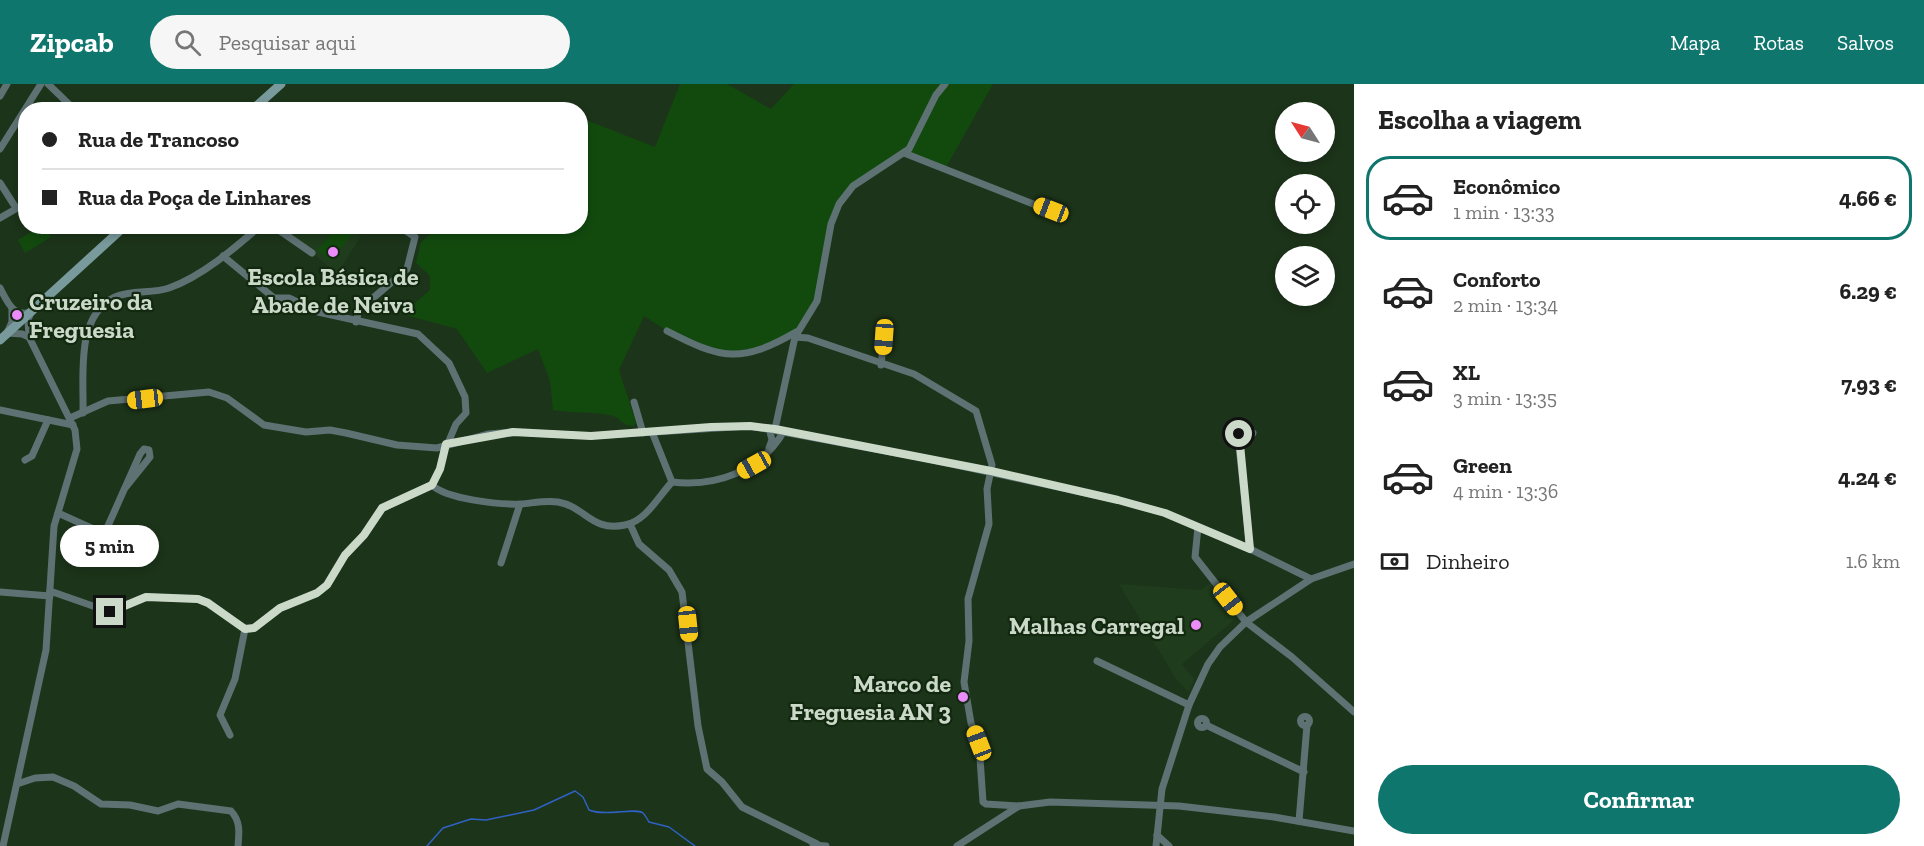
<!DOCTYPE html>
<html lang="pt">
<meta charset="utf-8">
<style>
body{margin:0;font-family:"Zilla Slab",serif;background:#f6f6f6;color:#222;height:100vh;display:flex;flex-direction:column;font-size:22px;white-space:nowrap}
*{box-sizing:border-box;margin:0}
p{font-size:20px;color:#767676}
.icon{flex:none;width:33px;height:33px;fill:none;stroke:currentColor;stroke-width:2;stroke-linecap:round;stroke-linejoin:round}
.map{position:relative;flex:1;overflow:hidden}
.sheet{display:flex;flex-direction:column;background:#fff;width:570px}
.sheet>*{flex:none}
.top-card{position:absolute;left:18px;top:18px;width:570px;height:132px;border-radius:24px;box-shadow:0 3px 9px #0003;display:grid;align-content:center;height:132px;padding:0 24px;background:#fff}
.needle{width:39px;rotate:306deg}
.tools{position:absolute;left:1275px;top:18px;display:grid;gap:12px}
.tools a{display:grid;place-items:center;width:60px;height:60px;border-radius:50%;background:#fff;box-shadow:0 3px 9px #0003;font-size:30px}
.end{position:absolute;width:27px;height:27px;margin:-14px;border:8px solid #cbd9c9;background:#111;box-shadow:0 0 0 3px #111}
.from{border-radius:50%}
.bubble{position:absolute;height:42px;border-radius:21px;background:#fff;box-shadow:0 3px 9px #0003;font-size:20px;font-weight:800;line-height:42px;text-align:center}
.car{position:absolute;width:18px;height:36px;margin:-18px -9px;border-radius:8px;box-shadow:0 0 4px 2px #0007;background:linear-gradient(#f5c518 24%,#345 0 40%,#f5c518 0 76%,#345 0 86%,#f5c518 0)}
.top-card b{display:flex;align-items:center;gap:21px;height:57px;font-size:22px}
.top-card b+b{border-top:2px solid #e0e0e0}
.top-card i{width:15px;height:15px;background:#222}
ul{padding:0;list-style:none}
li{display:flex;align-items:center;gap:18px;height:84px;margin:0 12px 9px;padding:0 12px;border:3px solid transparent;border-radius:24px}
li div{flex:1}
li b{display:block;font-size:22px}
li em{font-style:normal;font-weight:800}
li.on{border-color:#0f766e}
li>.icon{width:54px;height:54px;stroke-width:1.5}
h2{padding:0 24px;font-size:27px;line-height:72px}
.pay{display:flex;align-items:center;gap:15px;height:66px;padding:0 24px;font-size:22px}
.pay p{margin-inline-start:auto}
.action{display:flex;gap:12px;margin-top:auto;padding:12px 24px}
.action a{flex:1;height:69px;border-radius:36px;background:#0f766e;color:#fff;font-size:24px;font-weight:800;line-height:69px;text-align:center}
header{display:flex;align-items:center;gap:36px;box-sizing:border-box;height:84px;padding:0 30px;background:#0f766e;color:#fff}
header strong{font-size:28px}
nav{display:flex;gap:33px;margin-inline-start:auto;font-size:21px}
.search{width:420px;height:54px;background:#f6f6f6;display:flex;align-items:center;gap:15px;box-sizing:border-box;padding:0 21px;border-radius:33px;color:#767676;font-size:22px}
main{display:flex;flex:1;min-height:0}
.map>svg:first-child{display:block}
</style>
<header>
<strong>Zipcab</strong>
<div class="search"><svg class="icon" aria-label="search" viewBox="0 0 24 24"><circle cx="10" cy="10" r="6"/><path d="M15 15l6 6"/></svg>Pesquisar aqui</div>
<nav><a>Mapa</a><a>Rotas</a><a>Salvos</a></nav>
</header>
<main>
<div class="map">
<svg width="1354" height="762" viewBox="0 0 1354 762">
<rect width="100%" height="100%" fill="#1c341a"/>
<g fill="#1f3c1c">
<path d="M282,143H350L361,152L337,190Z"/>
<path d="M1213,496L1240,531L1182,580L1194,595L1189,608L1176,595L1119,500L1201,506Z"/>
</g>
<g fill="#124a0e">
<path d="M680,0H727L771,25L794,0H993L945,85L904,69L853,102L831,140L817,217L796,248L770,263L731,271L667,247L644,232L619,286L636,339L634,342C620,341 624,336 613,332C601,328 570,329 553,326L550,297L538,265L487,289L457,245L402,230L430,206V192L416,179L421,158L439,143L580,142L581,34L655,63Z"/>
<path d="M39,143H44L51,153L25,169L18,156Z"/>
<path d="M338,143L351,152L330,177L317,166Z"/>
</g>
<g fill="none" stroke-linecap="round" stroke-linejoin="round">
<path stroke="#2f62c5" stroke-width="1.5" d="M427,762L443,744L471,735L486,736L534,726L575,707L583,713L589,726C605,733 636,723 643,729C646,732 647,735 649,738L669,743L695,762"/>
<g stroke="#5e7274" stroke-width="7">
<path d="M48,0L75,26"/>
<path d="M0,12L7,0"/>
<path d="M0,65L41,0"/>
<path d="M904,69L1051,127"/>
<path d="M0,99L16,124"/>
<path d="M0,134L26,119"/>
<path d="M273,142L312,169"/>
<path d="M223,172L274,214H289L318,228L418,250L449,279L465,313L466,329L456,340L448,359"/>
<path d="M0,204C7,217 13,234 31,228L28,236L29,253L75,346L77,365L54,442L46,566L3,762"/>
<path d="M12,225V238L7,249L22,250L29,253"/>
<path d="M356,238L359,226L407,185L415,153L399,142"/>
<path d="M667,247C721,275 741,280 796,248"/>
<path d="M795,253L808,254L914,290L976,327L992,381L987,405L989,440L968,515L969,557L964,598L971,639L979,659L983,718L986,720L1019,722"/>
<path d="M881,281L884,253"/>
<path d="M634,318L643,349"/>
<path d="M0,326L73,341"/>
<path d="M83,329C84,292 75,232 115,213C132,205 152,210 169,204C201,193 235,164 260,142"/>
<path d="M70,334L108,317L209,308L227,314L264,341L306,348L330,346L346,349L397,361L437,364L489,350L513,348L591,352L750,342L924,374L1118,416L1165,429L1250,465L1311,495"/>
<path d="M769,344L772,356L769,364"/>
<path d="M775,345L795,253L817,217L831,140L839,120L853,102L909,65L936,11L945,0"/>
<path d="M25,376L32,372L48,336"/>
<path d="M672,398C717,403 761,387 784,347"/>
<path d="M432,401C446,415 500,421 521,420C533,419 546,416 558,418C586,423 591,448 625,441C646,437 658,413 672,398L652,348"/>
<path d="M58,429L98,447L107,444L140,370L144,365L149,366L150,373L125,404"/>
<path d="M630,440L639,460L669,486L682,508L698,642L707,685L722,698L742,723L817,760"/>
<path d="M1198,443L1195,473L1246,538L1292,573L1354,628"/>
<path d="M1250,465L1238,353L1243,347L1253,349"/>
<path d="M501,479L520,420"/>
<path d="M50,507L110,528L145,513L198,515L208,518L245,545L254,544L280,524L317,509L327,501L345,471L364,451L383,424L432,401L440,385L446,360"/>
<path d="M0,508L50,512"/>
<path d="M1097,577L1189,621"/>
<circle cx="1305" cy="637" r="4.5"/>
<circle cx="1202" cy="639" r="4.5"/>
<path d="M1206,641L1304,688"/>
<path d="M230,651L220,631L235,595L245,545"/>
<path d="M17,700L35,694L53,693L74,702L101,720L130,721L158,727L178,720L231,727C241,738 239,749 238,762"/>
<path d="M1299,737L1307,641"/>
<path d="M1157,751L1169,762"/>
<path d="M813,761L826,762"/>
<path d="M957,762L1019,722L1050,718L1179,722L1274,733L1354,747"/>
<path d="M1156,762L1162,705L1189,621L1208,580L1220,563L1246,538L1311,495L1354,480"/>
</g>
<g stroke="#799a9c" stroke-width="9">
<path d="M252,26L281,0"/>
<path d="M0,256L125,142"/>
</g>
</g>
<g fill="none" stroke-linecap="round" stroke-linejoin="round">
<path stroke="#cbd9c9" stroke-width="8" d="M110,528L146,513L198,515L208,519L245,545L254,544L280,524L317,509L327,501L345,471L364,451L382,424L432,401L440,385L446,360L513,348L591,352L711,343L750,342L775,345L991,387L1118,416L1165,429L1250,465L1239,350"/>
</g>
<g fill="#ec8cfb" stroke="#122910" stroke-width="2">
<circle cx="333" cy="168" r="6"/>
<circle cx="17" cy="231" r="6"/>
<circle cx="1196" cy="541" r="6"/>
<circle cx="963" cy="613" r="6"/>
</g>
<g text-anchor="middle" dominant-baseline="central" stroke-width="4.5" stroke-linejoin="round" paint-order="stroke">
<g font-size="24" font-weight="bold" fill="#cbd9c9" stroke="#122910" text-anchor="end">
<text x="333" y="192" text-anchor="middle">Escola Básica de<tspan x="333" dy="28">Abade de Neiva</tspan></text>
<text x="29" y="217" text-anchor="start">Cruzeiro da<tspan x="29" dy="28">Freguesia</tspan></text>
<text x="1184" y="541">Malhas Carregal</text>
<text x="951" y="599">Marco de<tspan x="951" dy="28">Freguesia AN 3</tspan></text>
</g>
</g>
</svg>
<div class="tools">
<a><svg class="needle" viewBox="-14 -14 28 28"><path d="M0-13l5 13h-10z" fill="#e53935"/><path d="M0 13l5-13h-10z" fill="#767676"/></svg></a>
<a><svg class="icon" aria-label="locate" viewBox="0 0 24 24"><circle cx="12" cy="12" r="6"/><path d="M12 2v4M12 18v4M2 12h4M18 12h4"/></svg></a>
<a><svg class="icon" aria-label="layers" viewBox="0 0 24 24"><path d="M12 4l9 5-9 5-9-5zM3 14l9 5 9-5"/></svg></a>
</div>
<i class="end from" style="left:1239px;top:350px"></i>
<i class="end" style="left:110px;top:528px"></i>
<div class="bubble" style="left:60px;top:441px;width:99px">5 min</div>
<i class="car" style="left:1051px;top:126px;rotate:291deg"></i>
<i class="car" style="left:884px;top:253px;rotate:184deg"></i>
<i class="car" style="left:145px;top:315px;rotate:263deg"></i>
<i class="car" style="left:754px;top:381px;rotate:241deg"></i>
<i class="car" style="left:1228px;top:515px;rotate:142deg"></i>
<i class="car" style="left:688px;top:540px;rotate:174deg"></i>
<i class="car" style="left:979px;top:659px;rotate:339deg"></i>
<div class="top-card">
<b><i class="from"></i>Rua de Trancoso</b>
<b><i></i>Rua da Poça de Linhares</b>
</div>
</div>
<section class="sheet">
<h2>Escolha a viagem</h2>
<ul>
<li class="on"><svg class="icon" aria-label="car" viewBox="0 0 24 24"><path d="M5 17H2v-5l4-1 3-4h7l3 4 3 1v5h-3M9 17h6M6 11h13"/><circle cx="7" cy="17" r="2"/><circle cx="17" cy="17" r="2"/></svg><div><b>Econômico</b><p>1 min · 13:33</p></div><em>4.66 €</em></li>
<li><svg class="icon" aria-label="car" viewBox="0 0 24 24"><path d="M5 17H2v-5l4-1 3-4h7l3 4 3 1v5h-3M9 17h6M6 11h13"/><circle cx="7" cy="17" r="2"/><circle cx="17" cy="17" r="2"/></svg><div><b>Conforto</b><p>2 min · 13:34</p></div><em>6.29 €</em></li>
<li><svg class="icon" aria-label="car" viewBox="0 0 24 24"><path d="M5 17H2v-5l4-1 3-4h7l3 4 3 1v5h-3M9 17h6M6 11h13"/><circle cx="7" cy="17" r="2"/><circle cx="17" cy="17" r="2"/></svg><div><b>XL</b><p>3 min · 13:35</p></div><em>7.93 €</em></li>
<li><svg class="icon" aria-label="car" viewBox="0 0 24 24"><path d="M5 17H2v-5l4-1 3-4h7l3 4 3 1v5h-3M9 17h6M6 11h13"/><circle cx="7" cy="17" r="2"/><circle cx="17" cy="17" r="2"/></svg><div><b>Green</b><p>4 min · 13:36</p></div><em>4.24 €</em></li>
</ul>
<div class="pay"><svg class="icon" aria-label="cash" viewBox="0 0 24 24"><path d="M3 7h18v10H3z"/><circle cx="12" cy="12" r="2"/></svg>Dinheiro<p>1.6 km</p></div>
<div class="action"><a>Confirmar</a></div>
</section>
</main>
